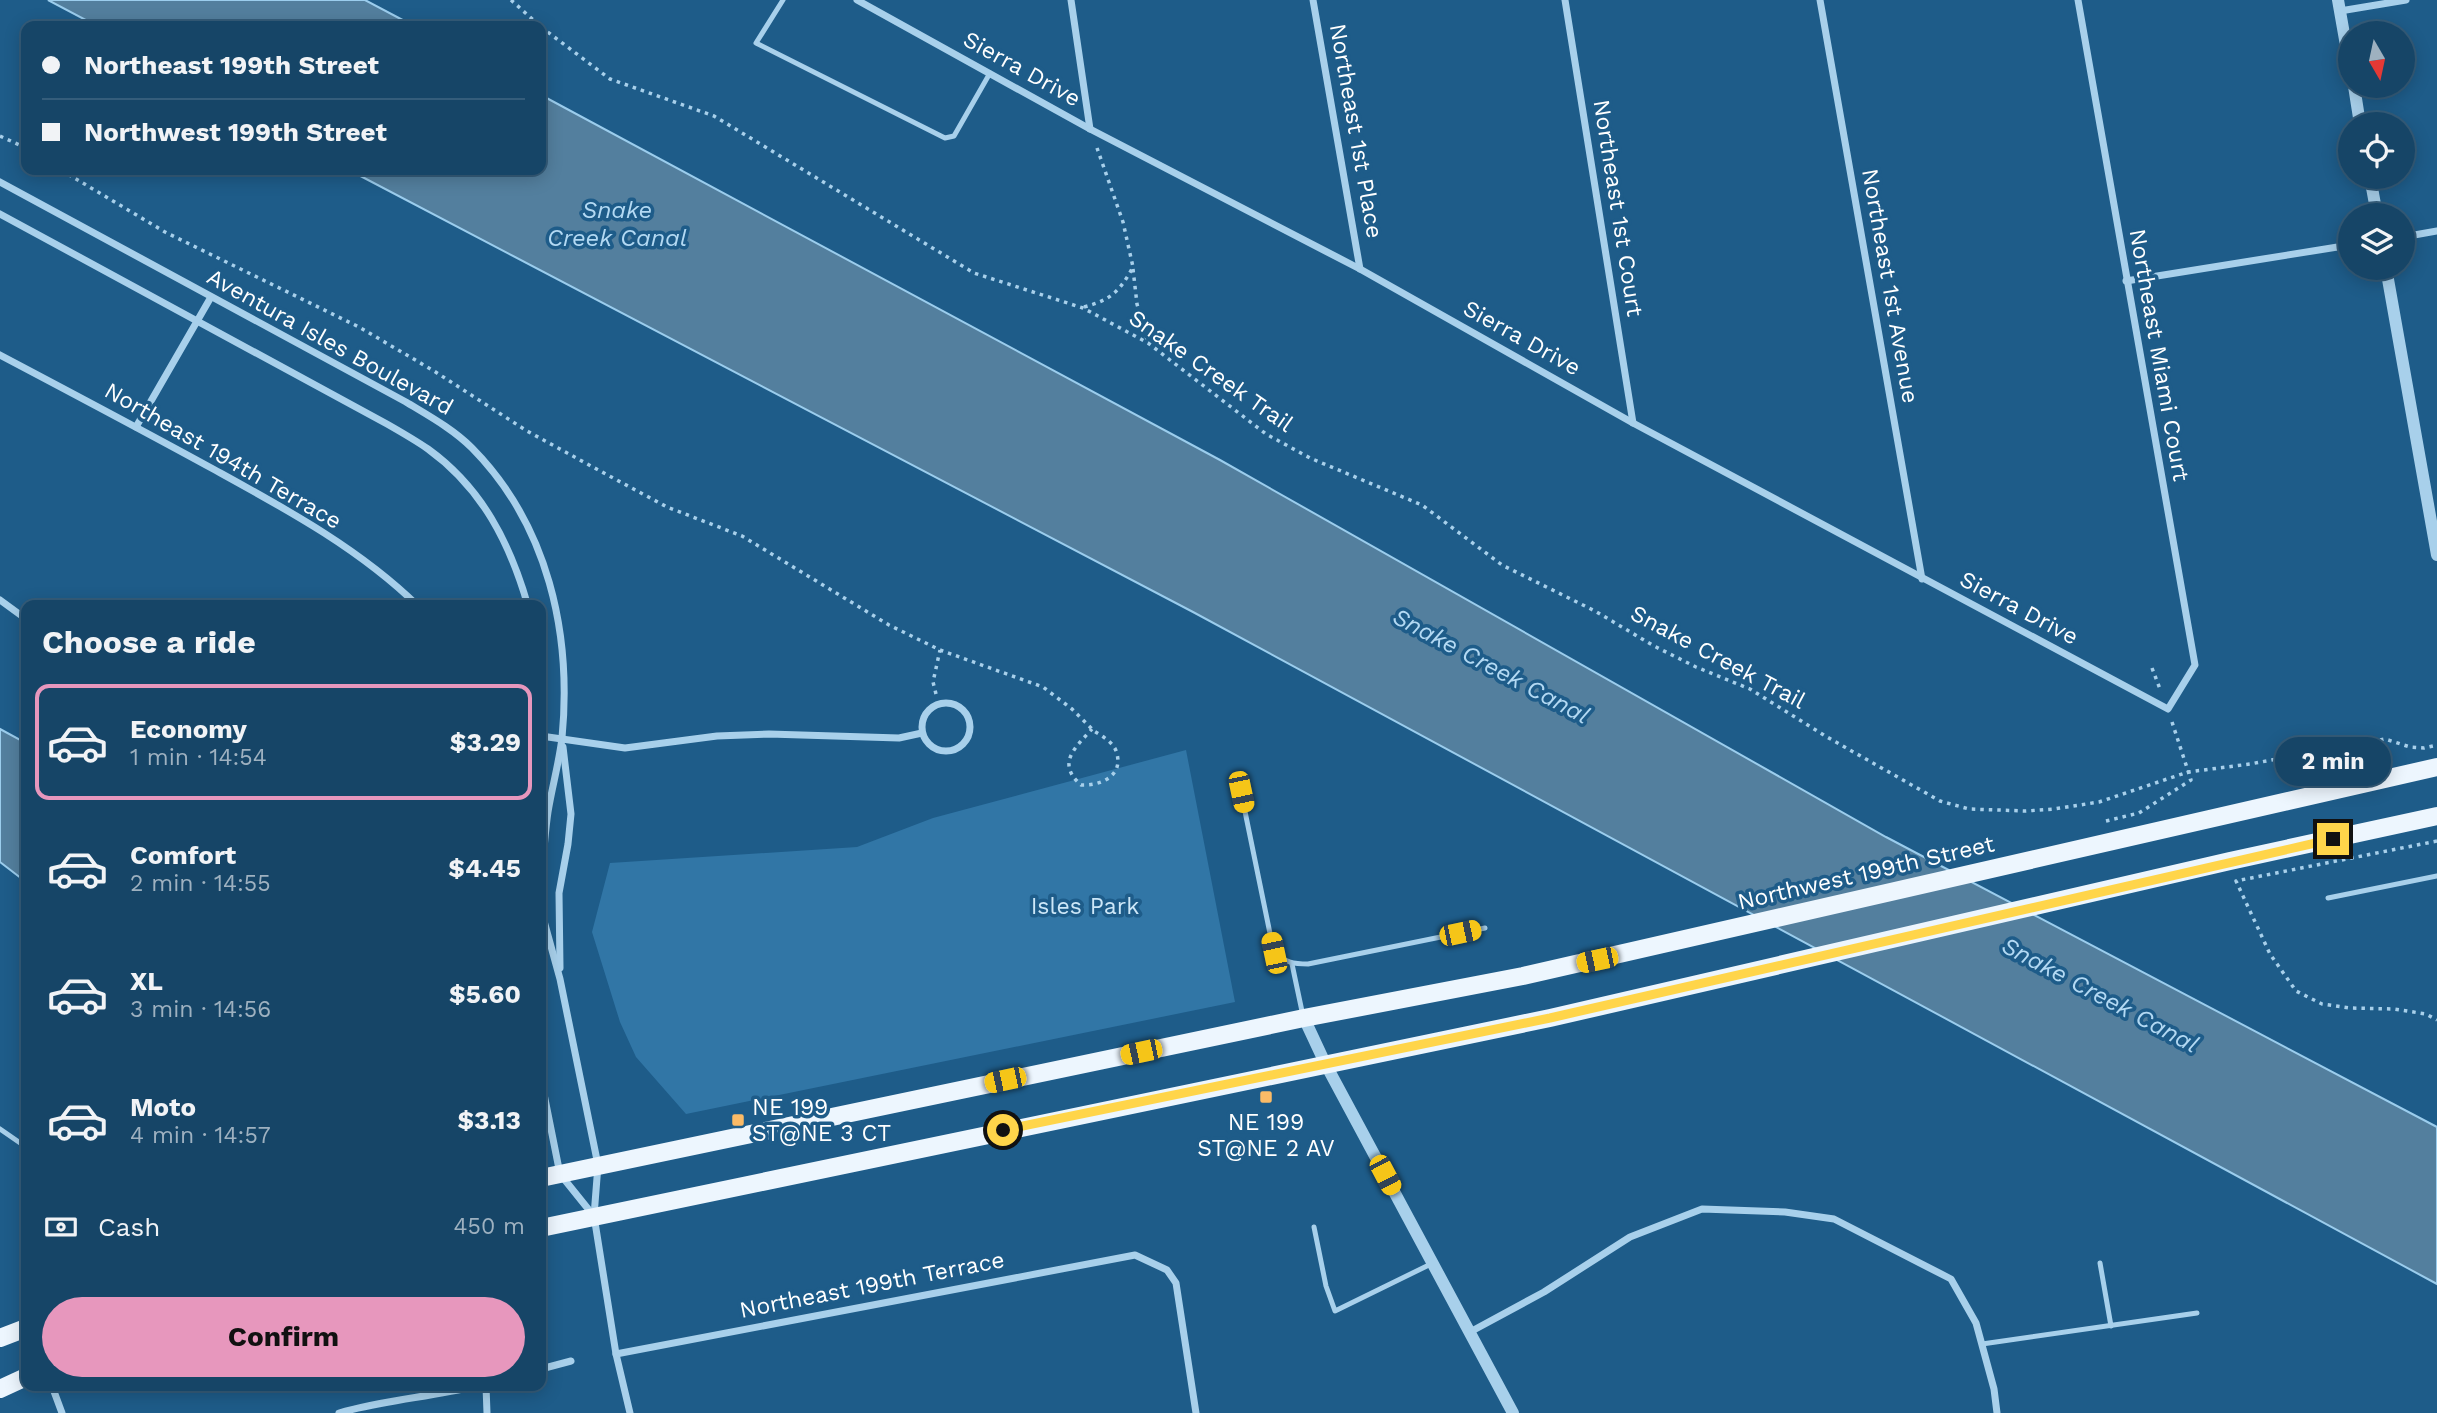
<!DOCTYPE html>
<meta charset="utf-8">
<style>
body{margin:0;font-family:"Work Sans",sans-serif;background:#234f70;color:#f1f3f6;height:100vh;display:flex;flex-direction:column;font-size:26px;white-space:nowrap}
*{box-sizing:border-box;margin:0}
p{font-size:23px;color:#9eb1c0}
.icon{flex:none;width:38px;height:38px;fill:none;stroke:currentColor;stroke-width:2;stroke-linecap:round;stroke-linejoin:round}
.map{position:relative;flex:1;overflow:hidden}
.drawer{position:absolute;left:21px;top:600px;width:525px;height:791px;display:flex;flex-direction:column;background:#164567;border-radius:14px;box-shadow:0 4px 18px #0003,0 0 0 2px #355d7b}
.drawer>*{flex:none}
.guide{position:absolute;left:21px;top:21px;width:525px;height:154px;border-radius:14px;box-shadow:0 4px 18px #0003,0 0 0 2px #355d7b;display:grid;align-content:center;height:154px;padding:0 21px;background:#164567}
.needle{width:46px;rotate:171deg}
.fabs{position:absolute;left:2338px;top:21px;display:grid;gap:14px}
.fabs a{display:grid;place-items:center;width:77px;height:77px;border-radius:50%;background:#164567;box-shadow:0 4px 18px #0003,0 0 0 2px #355d7b;font-size:35px}
.end{position:absolute;width:32px;height:32px;margin:-16px;border:9px solid #ffd54a;background:#111;box-shadow:0 0 0 4px #111}
.from{border-radius:50%}
.bubble{position:absolute;height:49px;border-radius:24px;background:#164567;box-shadow:0 4px 18px #0003,0 0 0 2px #355d7b;font-size:23px;font-weight:700;line-height:49px;text-align:center}
.car{position:absolute;width:21px;height:42px;margin:-21px -10px;border-radius:9px;box-shadow:0 0 5px 2px #0007;background:linear-gradient(#f5c518 24%,#345 0 40%,#f5c518 0 76%,#345 0 86%,#f5c518 0)}
.guide b{display:flex;align-items:center;gap:24px;height:66px;font-size:26px}
.guide b+b{border-top:2px solid #355d7b}
.guide i{width:18px;height:18px;background:#f1f3f6}
ul{padding:0;list-style:none}
li{display:flex;align-items:center;gap:21px;height:116px;margin:0 14px 10px;padding:0 7px;border:4px solid transparent;border-radius:14px}
li div{flex:1}
li b{display:block;font-size:26px}
li em{font-style:normal;font-weight:700}
li.on{border-color:#e797bd}
li>.icon{width:63px;height:63px;stroke-width:1.5}
h2{padding:0 21px;font-size:32px;line-height:84px}
.pay{display:flex;align-items:center;gap:18px;height:77px;padding:0 21px;font-size:26px}
.pay p{margin-inline-start:auto}
.primary-button{display:flex;gap:14px;margin-top:auto;padding:14px 21px}
.primary-button a{flex:1;height:80px;border-radius:42px;background:#e797bd;color:#111;font-size:28px;font-weight:700;line-height:80px;text-align:center}
.map>svg:first-child{display:block}
</style>
<div class="map">
<svg width="2437" height="1413" viewBox="0 0 2437 1413">
<rect width="100%" height="100%" fill="#1e5c89"/>
<path fill="#3176a6" d="M1186,750L1235,1002L686,1114L636,1057L620,1022L592,932L610,863L857,847L933,818Z"/>
<g fill="#537f9e" stroke="#9bcded" stroke-width="2">
<path d="M48,0H365L414,26H97Z"/>
<path d="M541,95L1220,460L1886,837L2437,1127V1284L1193,612L349,170H541Z"/>
<path d="M0,729L26,743V882L0,862Z"/>
</g>
<g fill="none" stroke-linecap="round" stroke-linejoin="round">
<g stroke="#a8d0eb" stroke-width="3.5" stroke-dasharray="3.5 5" stroke-linecap="butt">
<path d="M511,0L540,26"/>
<path d="M541,27L610,79L714,116L974,273L1083,308L1148,343L1266,434L1310,458L1422,505L1502,565L1595,611L1654,646L1696,667L1750,689L1827,737L1940,801L1969,809L2026,811L2054,809L2099,802L2188,772L2250,764L2385,739L2410,747L2424,748L2437,745"/>
<path d="M0,136L26,148"/>
<path d="M61,170L165,232L359,327L434,371L527,431L602,472L667,507L742,536L889,625L940,650L1043,687L1072,709L1094,731C1102,736 1115,743 1117,754C1123,777 1099,786 1081,785C1056,763 1075,748 1092,729"/>
<path d="M1133,269L1137,304L1148,343"/>
<path d="M1084,307C1111,300 1120,291 1133,267L1123,222L1097,148"/>
<path d="M2152,668L2160,689"/>
<path d="M936,694L933,682L940,650"/>
<path d="M2106,821L2139,813L2191,780L2171,719"/>
<path d="M2437,841L2236,881L2270,954L2296,991L2322,1004L2349,1008L2394,1009L2426,1014L2437,1020"/>
</g>
<g stroke="#a8d0eb" stroke-width="5">
<path d="M783,0L756,43L945,138L954,136L990,73"/>
<path d="M1241,792L1274,953C1285,962 1293,964 1308,964L1485,928"/>
<path d="M2328,898L2437,876"/>
<path d="M1292,964L1303,1016"/>
<path d="M0,1129L26,1147"/>
<path d="M1314,1227L1326,1286L1335,1311L1433,1263"/>
<path d="M2100,1263L2111,1326"/>
<path d="M1982,1344L2197,1313"/>
</g>
<g stroke="#a8d0eb" stroke-width="7">
<path d="M857,0L1090,129L1360,269L1633,423L2168,709L2195,665L2078,0"/>
<path d="M1071,0L1090,129"/>
<path d="M1313,0L1360,269"/>
<path d="M1565,0L1633,423"/>
<path d="M1820,0L1922,579"/>
<path d="M2340,11L2406,0"/>
<path d="M0,182L406,402C429,416 453,429 472,448C548,525 572,633 562,738C559,763 552,787 548,812C545,832 544,854 541,875"/>
<path d="M0,214L387,424C401,432 415,440 428,449C482,488 510,543 528,606"/>
<path d="M2403,237L2437,231"/>
<path d="M2126,281L2350,245"/>
<path d="M0,355C72,393 144,431 215,470C286,509 360,549 418,606"/>
<path d="M136,427L211,297"/>
<path d="M0,600L26,619"/>
<circle cx="946" cy="727" r="24"/>
<path d="M541,736L625,748L717,736L769,734L899,738L922,733"/>
<path d="M541,881L544,921L560,979L598,1165L594,1216L616,1354L630,1413"/>
<path d="M560,968L559,893L568,844L571,814L563,747"/>
<path d="M541,1079L560,1174L593,1215"/>
<path d="M1470,1332L1544,1292L1630,1237L1702,1209L1785,1212L1834,1219L1951,1279L1976,1323L1994,1389L1997,1413"/>
<path d="M616,1354L1135,1255L1167,1270L1176,1283L1196,1413"/>
<path d="M541,1369L571,1361"/>
<path d="M52,1386L62,1413"/>
<path d="M486,1386L487,1413"/>
<path d="M339,1413C383,1400 431,1397 476,1386"/>
</g>
<g stroke="#a8d0eb" stroke-width="12">
<path d="M2338,0L2350,68"/>
<path d="M2354,86L2360,124"/>
<path d="M2370,177L2377,215"/>
<path d="M2386,268L2437,555"/>
<path d="M1304,1018L1325,1063L1513,1413"/>
</g>
<g stroke="#edf6fe" stroke-width="18">
<path d="M541,1178L1304,1018L1523,976L2437,767"/>
<path d="M541,1228L1550,1018L2230,861L2437,816"/>
<path d="M0,1338L26,1328"/>
<path d="M0,1389L26,1377"/>
</g>
</g>
<g fill="none" stroke-linecap="round" stroke-linejoin="round">
<path stroke="#ffd54a" stroke-width="9" d="M1003,1130L1550,1018L2333,839"/>
</g>
<g fill="#fbbb67" stroke="#1e5c89" stroke-width="2.5">
<rect x="1259" y="1090" width="14" height="14" rx="3.5"/>
<rect x="731" y="1113" width="14" height="14" rx="3.5"/>
</g>
<g text-anchor="middle" dominant-baseline="central" stroke-width="7" stroke-linejoin="round" paint-order="stroke">
<g font-size="23" fill="#fff" stroke="#1e5c89">
<text transform="translate(1022 69) rotate(29)">Sierra Drive</text>
<text transform="translate(1356 131) rotate(80)">Northeast 1st Place</text>
<text transform="translate(1618 208) rotate(81)">Northeast 1st Court</text>
<text transform="translate(1890 286) rotate(80)">Northeast 1st Avenue</text>
<text transform="translate(1522 338) rotate(29)">Sierra Drive</text>
<text transform="translate(330 342) rotate(29)">Aventura Isles Boulevard</text>
<text transform="translate(2159 355) rotate(80)">Northeast Miami Court</text>
<text transform="translate(1211 371) rotate(35)">Snake Creek Trail</text>
<text transform="translate(223 456) rotate(30)">Northeast 194th Terrace</text>
<text transform="translate(2019 608) rotate(28)">Sierra Drive</text>
<text transform="translate(1718 657) rotate(28)">Snake Creek Trail</text>
<text transform="translate(1866 873) rotate(-13)">Northwest 199th Street</text>
<text transform="translate(872 1285) rotate(-11)">Northeast 199th Terrace</text>
</g>
<g font-size="23" fill="#cde7f8" stroke="#1e5c89">
<text x="1085" y="906">Isles Park</text>
</g>
<g font-size="23" fill="#fff" stroke="#1e5c89" text-anchor="start">
<text x="752" y="1107">NE 199<tspan x="752" dy="26">ST@NE 3 CT</tspan></text>
<text x="1266" y="1122" text-anchor="middle">NE 199<tspan x="1266" dy="26">ST@NE 2 AV</tspan></text>
</g>
<g font-size="24" font-style="italic" fill="#b3d9f3" stroke="#1e5c89">
<text x="617" y="210">Snake<tspan x="617" dy="28">Creek Canal</tspan></text>
<text transform="translate(1491 666) rotate(28)">Snake Creek Canal</text>
<text transform="translate(2100 995) rotate(28)">Snake Creek Canal</text>
</g>
</g>
</svg>
<div class="fabs">
<a><svg class="needle" viewBox="-14 -14 28 28"><path d="M0-13l5 13h-10z" fill="#e53935"/><path d="M0 13l5-13h-10z" fill="#9eb1c0"/></svg></a>
<a><svg class="icon" aria-label="locate" viewBox="0 0 24 24"><circle cx="12" cy="12" r="6"/><path d="M12 2v4M12 18v4M2 12h4M18 12h4"/></svg></a>
<a><svg class="icon" aria-label="layers" viewBox="0 0 24 24"><path d="M12 4l9 5-9 5-9-5zM3 14l9 5 9-5"/></svg></a>
</div>
<i class="end from" style="left:1003px;top:1130px"></i>
<i class="end" style="left:2333px;top:839px"></i>
<div class="bubble" style="left:2275px;top:737px;width:116px">2 min</div>
<i class="car" style="left:1241px;top:792px;rotate:168deg"></i>
<i class="car" style="left:1460px;top:933px;rotate:78deg"></i>
<i class="car" style="left:1274px;top:953px;rotate:348deg"></i>
<i class="car" style="left:1597px;top:960px;rotate:258deg"></i>
<i class="car" style="left:1141px;top:1052px;rotate:258deg"></i>
<i class="car" style="left:1005px;top:1080px;rotate:258deg"></i>
<i class="car" style="left:1385px;top:1175px;rotate:152deg"></i>
<div class="guide">
<b><i class="from"></i>Northeast 199th Street</b>
<b><i></i>Northwest 199th Street</b>
</div>
<section class="drawer">
<h2>Choose a ride</h2>
<ul>
<li class="on"><svg class="icon" aria-label="car" viewBox="0 0 24 24"><path d="M5 17H2v-5l4-1 3-4h7l3 4 3 1v5h-3M9 17h6M6 11h13"/><circle cx="7" cy="17" r="2"/><circle cx="17" cy="17" r="2"/></svg><div><b>Economy</b><p>1 min · 14:54</p></div><em>$3.29</em></li>
<li><svg class="icon" aria-label="car" viewBox="0 0 24 24"><path d="M5 17H2v-5l4-1 3-4h7l3 4 3 1v5h-3M9 17h6M6 11h13"/><circle cx="7" cy="17" r="2"/><circle cx="17" cy="17" r="2"/></svg><div><b>Comfort</b><p>2 min · 14:55</p></div><em>$4.45</em></li>
<li><svg class="icon" aria-label="car" viewBox="0 0 24 24"><path d="M5 17H2v-5l4-1 3-4h7l3 4 3 1v5h-3M9 17h6M6 11h13"/><circle cx="7" cy="17" r="2"/><circle cx="17" cy="17" r="2"/></svg><div><b>XL</b><p>3 min · 14:56</p></div><em>$5.60</em></li>
<li><svg class="icon" aria-label="car" viewBox="0 0 24 24"><path d="M5 17H2v-5l4-1 3-4h7l3 4 3 1v5h-3M9 17h6M6 11h13"/><circle cx="7" cy="17" r="2"/><circle cx="17" cy="17" r="2"/></svg><div><b>Moto</b><p>4 min · 14:57</p></div><em>$3.13</em></li>
</ul>
<div class="pay"><svg class="icon" aria-label="cash" viewBox="0 0 24 24"><path d="M3 7h18v10H3z"/><circle cx="12" cy="12" r="2"/></svg>Cash<p>450 m</p></div>
<div class="primary-button"><a>Confirm</a></div>
</section>
</div>
